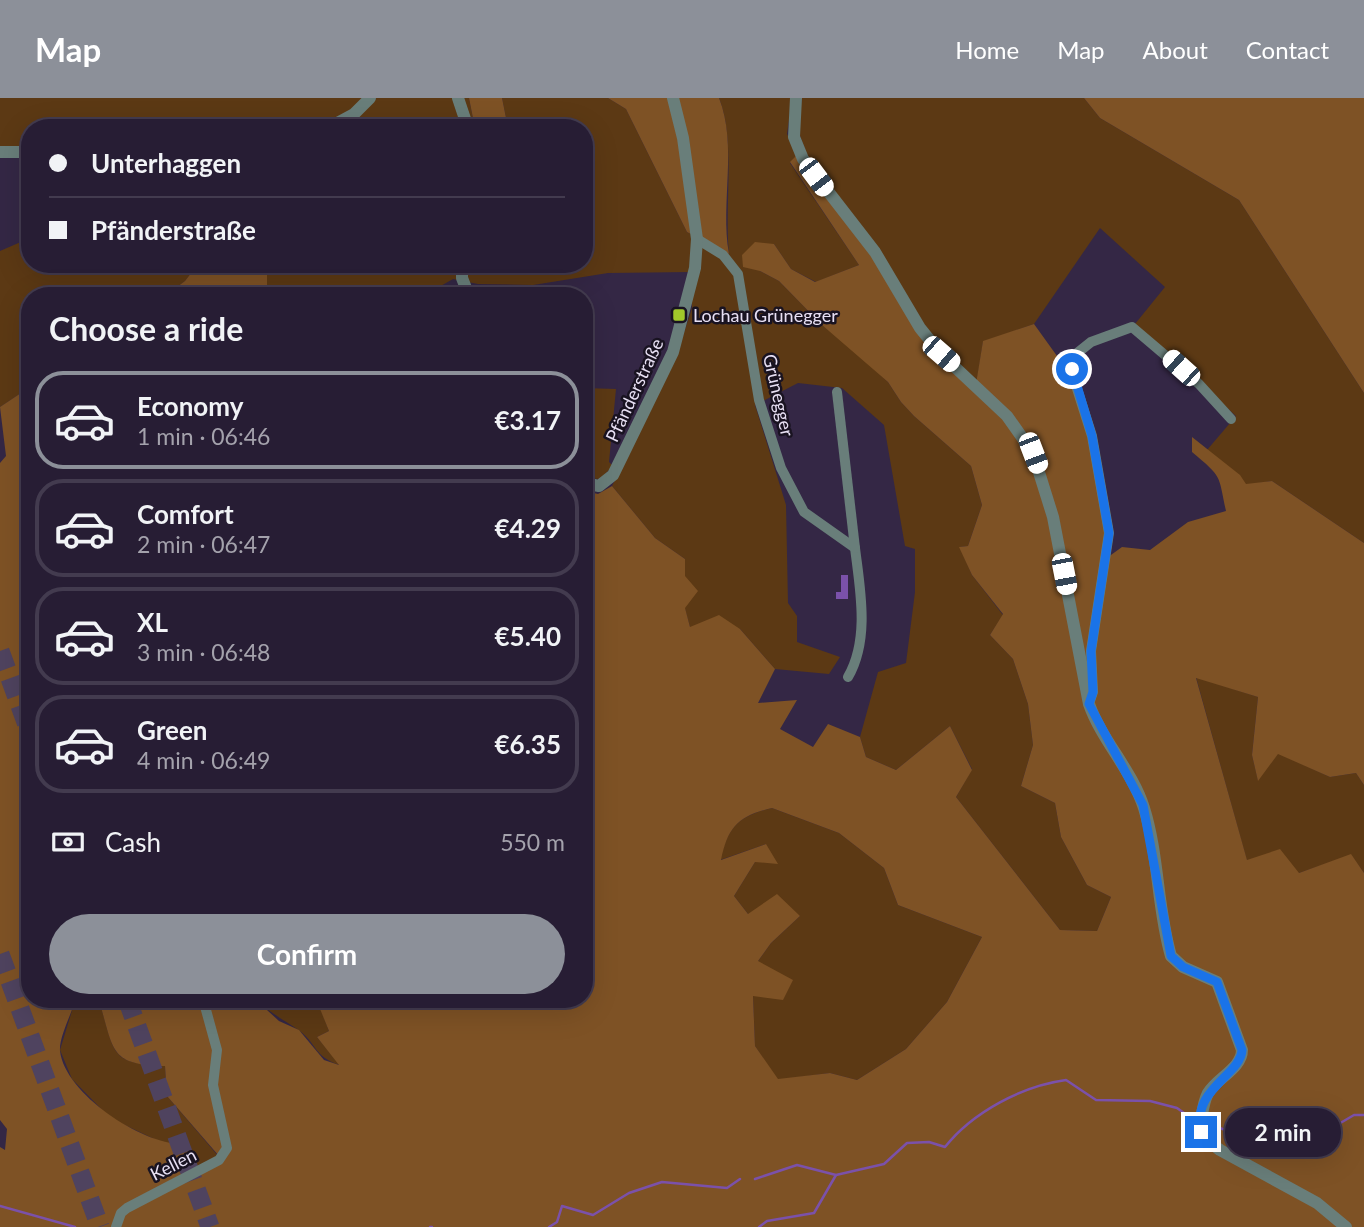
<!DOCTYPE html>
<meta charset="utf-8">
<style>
body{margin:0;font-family:Lato,sans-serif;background:#332a40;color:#f1f3f6;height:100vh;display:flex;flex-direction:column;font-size:26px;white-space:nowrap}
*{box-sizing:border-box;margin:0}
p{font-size:23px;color:#a4a2ac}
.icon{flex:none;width:38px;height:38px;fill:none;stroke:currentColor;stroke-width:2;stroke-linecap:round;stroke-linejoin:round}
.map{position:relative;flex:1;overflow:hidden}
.panel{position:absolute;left:21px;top:189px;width:572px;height:721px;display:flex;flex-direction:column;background:#271d34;border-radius:28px;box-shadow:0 7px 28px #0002,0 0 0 2px #433b4f}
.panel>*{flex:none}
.banner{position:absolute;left:21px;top:21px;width:572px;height:154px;border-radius:28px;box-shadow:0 7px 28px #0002,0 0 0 2px #433b4f;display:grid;align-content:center;height:154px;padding:0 28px;background:#271d34}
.end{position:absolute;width:32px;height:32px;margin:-16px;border:9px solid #1a73e8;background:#fff;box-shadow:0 0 0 4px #fff}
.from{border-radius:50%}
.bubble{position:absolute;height:49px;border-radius:24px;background:#271d34;box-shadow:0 7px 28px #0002,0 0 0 2px #433b4f;font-size:23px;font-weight:700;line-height:49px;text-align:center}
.car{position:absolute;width:21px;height:42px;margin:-21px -10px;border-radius:9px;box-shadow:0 0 5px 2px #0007;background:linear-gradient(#fff 24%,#345 0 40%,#fff 0 76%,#345 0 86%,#fff 0)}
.banner b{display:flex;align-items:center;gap:24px;height:66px;font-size:26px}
.banner b+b{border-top:2px solid #433b4f}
.banner i{width:18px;height:18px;background:#f1f3f6}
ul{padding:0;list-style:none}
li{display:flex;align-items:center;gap:21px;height:98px;margin:0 14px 10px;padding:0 14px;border:4px solid #433b4f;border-radius:28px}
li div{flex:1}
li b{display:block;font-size:26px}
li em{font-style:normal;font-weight:700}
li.on{border-color:#8c9099}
li>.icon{width:63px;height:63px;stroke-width:1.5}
h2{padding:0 28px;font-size:32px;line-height:84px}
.pay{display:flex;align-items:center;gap:18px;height:77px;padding:0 28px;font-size:26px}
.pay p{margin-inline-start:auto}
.primary-button{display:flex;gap:14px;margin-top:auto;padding:14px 28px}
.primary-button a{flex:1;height:80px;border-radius:42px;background:#8c9099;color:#fff;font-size:28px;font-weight:700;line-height:80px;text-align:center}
header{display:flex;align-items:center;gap:42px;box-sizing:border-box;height:98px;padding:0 35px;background:#8c9099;color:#fff}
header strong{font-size:33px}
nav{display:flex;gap:38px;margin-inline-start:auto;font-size:24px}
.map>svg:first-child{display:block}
</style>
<header>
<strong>Map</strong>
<nav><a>Home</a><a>Map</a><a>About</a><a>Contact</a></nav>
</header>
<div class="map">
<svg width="1364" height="1129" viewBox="0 0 1364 1129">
<rect width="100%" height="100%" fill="#342745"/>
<g fill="#5c3914">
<path d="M0,0H469L475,30H30V50H0Z"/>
<path d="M502,0H608L626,11L687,134L729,156C724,108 736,42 719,0H792L787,36L798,56L790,65L859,167L816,184L791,171L774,146L760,173L779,183L822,227L852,250L888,284L901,304L914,318L971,368L982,407L968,448L960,449L972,477L1003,517L990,537L1013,561L1028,606L1033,647L1021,688L1055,705L1061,739L1087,787L1111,799L1097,833L1060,832L956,699L972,671L950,628L896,672L866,659L860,639L878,574L906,565L915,494V451L905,448L884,327L842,290L798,285L755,307L786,407L788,505L797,518V544L840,559L829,576L775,571L740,531L690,529L685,511V461L655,440L612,388L675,262L692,210L691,174L608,175L533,187L478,186L453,181L423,198H264L267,192V166H584V30H508Z"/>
<path d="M802,0H1084L1100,20L1239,102L1364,295V445L1272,383L1246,387L1207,352L1236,318L1135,226L1165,189L1100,130L1034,226L983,244L977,282L945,254L925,230L808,59L797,30Z"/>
<path d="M30,140V166H198L185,183L165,198H30V289L0,309V153Z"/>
<path d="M584,290L616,291L609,364L613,368L600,381L585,380Z"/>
<path d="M1196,579L1258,599L1252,657L1258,682L1278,655L1330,679L1356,675L1364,687V775L1351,757L1299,775L1247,763Z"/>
<path d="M772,710L839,735L884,770L898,807L982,839L947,904L906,951L857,982L830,975L777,982L755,948L753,898L758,863L771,845L800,818L748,816L734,798L766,746L720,762C728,729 738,718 772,710Z"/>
<path d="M255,901H317L329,933L317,939L340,967C313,959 317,944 297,931C282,921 269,914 255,901Z"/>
<path d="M74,906H100C115,954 109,967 165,967L167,998L219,1059L198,1073L167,1047L110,1020L72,981L60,952Z"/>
</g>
<g fill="#7e5225" fill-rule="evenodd">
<path d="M469,0H502L508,30H475Z"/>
<path d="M608,0H719C738,48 720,105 729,156L687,134L626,11Z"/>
<path d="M1084,0H1364V295L1239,102L1100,20Z"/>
<path d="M798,56L875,154L920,230L976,286L983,243L1034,226L1075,283L1109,435L1104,462L1122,449L1150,452L1188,424L1226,413C1218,376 1223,380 1192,354V339L1240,377L1246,386L1272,383L1364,445V687L1356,675L1330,679L1278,656L1258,683L1252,657L1258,599L1196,580L1247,762L1280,751L1299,775L1351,756L1364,775V1129H0V1049L5,1052L7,1031L0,1022V365L6,358L0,309L30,289V901H255L279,923L299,932L324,962L339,967L317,939L329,933L316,901H584L585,393L598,396L612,388L655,440L685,461V478L698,493L685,510L690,529L719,517L740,531L775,571L758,605L797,602L780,631L813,649L828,626L860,639L866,659L896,672L950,628L972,672L956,699L1060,832L1097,833L1111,799L1087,787L1061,739L1055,705L1021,688L1033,647L1028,606L1013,561L990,537L1003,516L972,477L959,449L968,448L982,407L971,368L914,318L901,304L888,284L822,227L779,183L760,173L743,169L742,157L755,144L774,146L791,171L815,184L859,167L790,64ZM772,710L839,735L884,770L898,807L982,839L947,904L906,951L857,982L830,975L778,981L755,948L753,898L783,902L793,882L758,863L771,845L800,818L777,796L748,816L734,798L755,764L778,766L766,746L721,762C728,728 739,718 772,710ZM74,906H100C114,953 110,967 165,968L167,998L219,1058L198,1072L183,1046C143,1047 65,996 60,953C59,940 70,919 74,906Z"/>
<path d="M198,166H267V192L264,198H165L185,183Z"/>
</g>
<path fill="#7b51aa" d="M841,477H848V501H836V494H841Z"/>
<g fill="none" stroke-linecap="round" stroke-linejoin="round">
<g stroke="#7b51aa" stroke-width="2.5">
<path d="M1214,1028L1234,1035L1256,1029L1277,1035L1310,1027L1325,1034L1354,1017H1364"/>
<path d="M755,1081L797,1067L836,1077L884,1066L907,1045L929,1044L945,1049C973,1014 1022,988 1066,982L1096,1002L1150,1003L1177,1010L1191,1020"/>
<path d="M0,1108L75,1129"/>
<path d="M430,1129H432"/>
<path d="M549,1129L557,1124L562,1108L593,1117L629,1095L662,1084L727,1090L740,1081"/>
<path d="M759,1129L767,1123L814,1115L836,1077"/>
</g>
<g stroke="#4f435f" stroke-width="19" stroke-dasharray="19 10" stroke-linecap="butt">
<path d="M0,553L30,635"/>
<path d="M0,856L100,1129"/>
<path d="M127,901L210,1129"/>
</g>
<g stroke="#697e7a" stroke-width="10">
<path d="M697,141L723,157L738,176L759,302L781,370L804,414L855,450C860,491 870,541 848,579"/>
<path d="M837,294L855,450"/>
<path d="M1089,606L1093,594L1091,553L1109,435L1092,338L1073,278L1076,256L1091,244L1132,229L1199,286L1231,321"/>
<path d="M116,1129L121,1115L127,1110L219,1062L227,1050L213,987L217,952L203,901"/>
</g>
<g stroke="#697e7a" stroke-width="12">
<path d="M458,0L468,30"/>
<path d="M796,0L794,39L803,61L875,154L920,230L941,256L1007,318L1033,355L1053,419L1089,606C1102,643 1132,672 1144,710C1159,758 1157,810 1171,858L1183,869L1217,884L1242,952C1242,970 1217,980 1208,995C1205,1001 1203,1010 1202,1017C1197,1035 1206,1042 1220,1052L1317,1105L1346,1129"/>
<path d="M328,30L354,16L370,0"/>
<path d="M0,54H30"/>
<path d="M462,166V180L469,198"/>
<path d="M584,385L599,388L613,377L673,254L695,170L697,141L683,40L673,0"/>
</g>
</g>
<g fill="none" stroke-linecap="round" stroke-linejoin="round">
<path stroke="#1a73e8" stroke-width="9" d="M1072,271L1092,338L1109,435L1091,553L1093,594L1089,606L1143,707L1171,858L1183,869L1217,884L1242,952C1241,977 1191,991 1201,1034"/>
</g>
<rect fill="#a1c92a" stroke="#191321" stroke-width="2.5" x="672" y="210" width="14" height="14" rx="3.5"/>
<g text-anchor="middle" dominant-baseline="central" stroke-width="5" stroke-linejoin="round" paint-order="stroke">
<g font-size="18" fill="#e8e0f4" stroke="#191321" text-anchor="start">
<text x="693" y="217">Lochau Grünegger</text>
</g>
<g font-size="18" fill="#e8e0f4" stroke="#191321">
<text transform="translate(634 292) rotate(-65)">Pfänderstraße</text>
<text transform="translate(779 297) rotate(77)">Grünegger</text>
<text transform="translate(173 1066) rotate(-27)">Kellen</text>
</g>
</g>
</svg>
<i class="end from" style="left:1072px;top:271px"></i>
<i class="end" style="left:1201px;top:1034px"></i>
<div class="bubble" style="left:1225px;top:1010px;width:116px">2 min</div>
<i class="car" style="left:816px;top:79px;rotate:143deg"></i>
<i class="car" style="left:941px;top:256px;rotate:131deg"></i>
<i class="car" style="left:1181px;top:270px;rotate:312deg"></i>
<i class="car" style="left:1033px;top:355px;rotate:159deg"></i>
<i class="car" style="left:1064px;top:476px;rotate:169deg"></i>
<div class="banner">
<b><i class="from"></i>Unterhaggen</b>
<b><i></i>Pfänderstraße</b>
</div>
<section class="panel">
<h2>Choose a ride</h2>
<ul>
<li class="on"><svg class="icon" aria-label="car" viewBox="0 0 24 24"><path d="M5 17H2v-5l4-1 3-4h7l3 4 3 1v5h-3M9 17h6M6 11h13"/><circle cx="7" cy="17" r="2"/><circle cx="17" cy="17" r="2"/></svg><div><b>Economy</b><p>1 min · 06:46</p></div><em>€3.17</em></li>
<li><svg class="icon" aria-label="car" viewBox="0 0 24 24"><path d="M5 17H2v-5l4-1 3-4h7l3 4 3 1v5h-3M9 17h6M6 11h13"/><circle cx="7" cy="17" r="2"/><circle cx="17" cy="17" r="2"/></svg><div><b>Comfort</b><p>2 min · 06:47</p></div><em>€4.29</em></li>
<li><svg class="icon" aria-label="car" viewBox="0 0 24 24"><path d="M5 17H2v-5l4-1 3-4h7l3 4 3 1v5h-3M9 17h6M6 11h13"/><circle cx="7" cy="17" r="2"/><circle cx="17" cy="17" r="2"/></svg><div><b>XL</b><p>3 min · 06:48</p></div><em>€5.40</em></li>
<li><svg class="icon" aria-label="car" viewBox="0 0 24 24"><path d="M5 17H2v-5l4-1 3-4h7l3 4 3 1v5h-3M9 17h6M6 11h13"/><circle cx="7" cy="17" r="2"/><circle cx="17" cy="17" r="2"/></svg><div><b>Green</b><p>4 min · 06:49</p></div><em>€6.35</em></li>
</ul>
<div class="pay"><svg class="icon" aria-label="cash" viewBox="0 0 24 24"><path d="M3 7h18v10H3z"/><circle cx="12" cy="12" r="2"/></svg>Cash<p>550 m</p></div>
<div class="primary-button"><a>Confirm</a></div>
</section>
</div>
